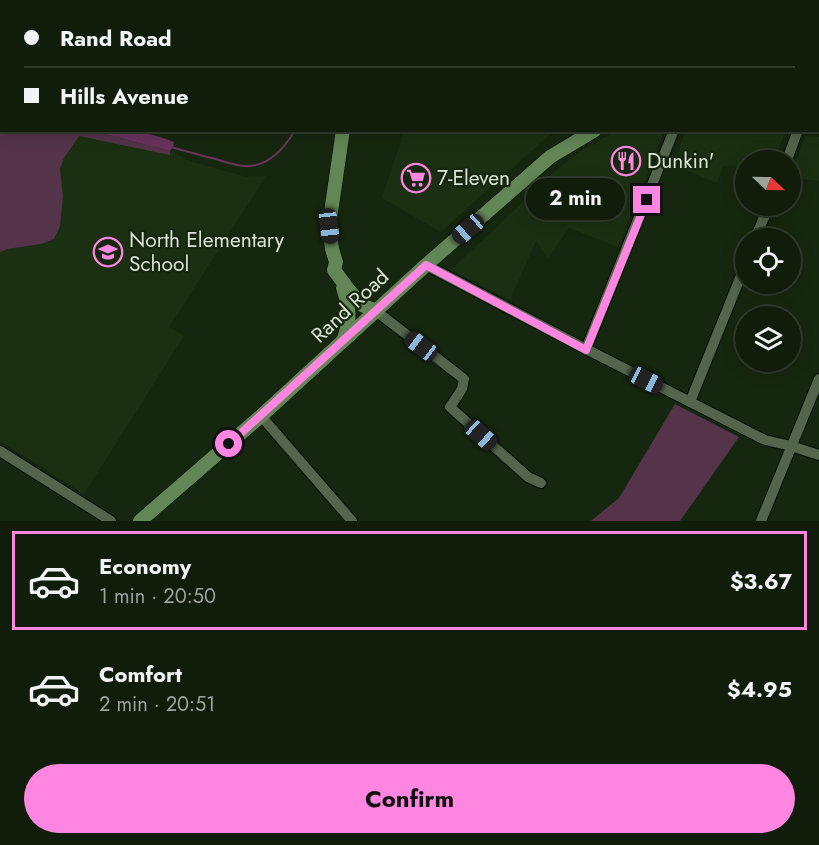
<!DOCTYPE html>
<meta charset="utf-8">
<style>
body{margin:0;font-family:Jost,sans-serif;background:#192614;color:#f1f3f6;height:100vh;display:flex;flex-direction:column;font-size:22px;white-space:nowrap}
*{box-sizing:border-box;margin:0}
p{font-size:20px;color:#9ca29d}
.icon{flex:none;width:33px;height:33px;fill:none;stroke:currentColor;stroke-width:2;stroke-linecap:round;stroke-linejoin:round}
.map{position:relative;height:521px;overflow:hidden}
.details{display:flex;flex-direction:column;background:#101d0b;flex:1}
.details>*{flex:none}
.top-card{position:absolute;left:0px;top:0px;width:819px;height:132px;box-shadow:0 3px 15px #0003,0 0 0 2px #303b2c;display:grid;align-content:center;height:132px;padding:0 24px;background:#101d0b}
.needle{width:39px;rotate:112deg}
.tools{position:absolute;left:735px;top:150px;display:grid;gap:12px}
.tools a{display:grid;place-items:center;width:66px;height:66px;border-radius:50%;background:#101d0b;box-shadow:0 3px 15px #0003,0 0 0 2px #303b2c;font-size:30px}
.end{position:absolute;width:27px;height:27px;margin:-14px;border:8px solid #fe86e0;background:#111;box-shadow:0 0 0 3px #111}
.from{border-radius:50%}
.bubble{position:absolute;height:42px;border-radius:21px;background:#101d0b;box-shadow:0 3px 15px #0003,0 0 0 2px #303b2c;font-size:20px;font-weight:700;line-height:42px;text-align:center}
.car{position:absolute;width:18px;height:36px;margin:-18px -9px;border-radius:8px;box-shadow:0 0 4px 2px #0007;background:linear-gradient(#222 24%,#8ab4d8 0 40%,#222 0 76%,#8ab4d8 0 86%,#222 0)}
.top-card b{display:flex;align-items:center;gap:21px;height:57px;font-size:22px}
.top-card b+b{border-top:2px solid #303b2c}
.top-card i{width:15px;height:15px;background:#f1f3f6}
ul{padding:10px 0 0;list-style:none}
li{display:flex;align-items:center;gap:18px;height:99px;margin:0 12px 9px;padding:0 12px;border:3px solid transparent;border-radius:0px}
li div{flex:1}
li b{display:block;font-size:22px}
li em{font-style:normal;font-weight:700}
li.selected{border-color:#fe86e0}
li>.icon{width:54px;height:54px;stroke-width:1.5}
.cta{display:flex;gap:12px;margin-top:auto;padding:12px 24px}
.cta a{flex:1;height:69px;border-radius:36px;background:#fe86e0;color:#111;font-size:24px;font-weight:700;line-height:69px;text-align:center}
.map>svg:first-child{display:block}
</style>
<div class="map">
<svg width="819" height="521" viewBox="0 0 819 521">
<rect width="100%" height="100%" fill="#16270f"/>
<g fill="#1b3012">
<path d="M779,130L786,131L774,160H746L745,169L740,167L723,166L717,183L674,165L685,131Z"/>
<path d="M30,131H93L170,151L192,162L247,177L266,176L169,327L184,336L84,494L0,441V159Z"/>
<path d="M404,131V130L554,131L466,209L441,232L382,198Z"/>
<path d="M618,131H664L618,247L569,228L548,258L536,241L510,300L451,270L557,170L575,155L612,133Z"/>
<path d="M806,136L819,137V181L791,178V175Z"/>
</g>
<g fill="#54334b">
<path d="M0,106H1L2,130L93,131L170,151V155L79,136L64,158L60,169L63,196L60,226L54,239L41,244L7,249L0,252Z"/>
<path d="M675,404L739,437L680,521H591L619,498Z"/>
</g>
<path fill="#69335c" d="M93,131C124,130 144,130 174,142L173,147L170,151Z"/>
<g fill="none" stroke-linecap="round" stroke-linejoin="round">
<path stroke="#69335c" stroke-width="2" d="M171,147C185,151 199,155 212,158C223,161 233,165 244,166C267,168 285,148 295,130"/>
<g stroke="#020f00" stroke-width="12">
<g id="minor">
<path d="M428,0L430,2"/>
<path d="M174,2L175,0"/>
<path d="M615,2V0"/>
<path d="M787,160L798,130"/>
<path d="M755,238L769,206"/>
<path d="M426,265L586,349L765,440L791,446L819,455"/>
<path d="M376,311L464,379L462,389L450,407L528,477L541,483"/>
<path d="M586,349L674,130"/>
<path d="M690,402L746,263"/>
<path d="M261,416L352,521"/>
<path d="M0,451L111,521"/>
<path d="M761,521L819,379"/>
</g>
</g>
<g stroke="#020f00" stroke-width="15">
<g id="major">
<path d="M90,0L98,2"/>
<path d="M356,0V2"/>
<path d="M368,2L369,0"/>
<path d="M814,2L817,0"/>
<path d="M818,115H819"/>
<path d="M818,127H819"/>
<path d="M343,130L329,226L332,249L336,262L334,270L348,289L362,305L376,311"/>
<path d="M343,288C350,308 351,321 343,341"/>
<path d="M140,521L261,416L426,265L526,178L550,157L595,130"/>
</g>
</g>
<use href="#minor" stroke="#53664c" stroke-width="10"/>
<use href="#major" stroke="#638656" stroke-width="14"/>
</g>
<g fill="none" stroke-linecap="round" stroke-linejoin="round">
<path stroke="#fe86e0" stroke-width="8" d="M229,444L426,265L586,350L647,200"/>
</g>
<defs>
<g id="restaurant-ring" transform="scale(1.5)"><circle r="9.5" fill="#16270f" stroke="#fe86e0" stroke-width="1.5"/><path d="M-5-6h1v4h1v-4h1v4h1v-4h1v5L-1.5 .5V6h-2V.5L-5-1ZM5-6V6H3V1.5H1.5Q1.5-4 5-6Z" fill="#fe86e0"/></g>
<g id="supermarket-ring" transform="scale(1.5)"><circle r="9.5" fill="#16270f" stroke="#fe86e0" stroke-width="1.5"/><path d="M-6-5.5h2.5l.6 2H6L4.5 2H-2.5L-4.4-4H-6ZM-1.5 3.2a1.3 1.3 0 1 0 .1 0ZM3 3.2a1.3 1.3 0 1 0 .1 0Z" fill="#fe86e0"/></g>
<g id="school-ring" transform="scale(1.5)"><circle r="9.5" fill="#16270f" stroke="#fe86e0" stroke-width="1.5"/><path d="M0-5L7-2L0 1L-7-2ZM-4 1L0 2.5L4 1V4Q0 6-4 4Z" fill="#fe86e0"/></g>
</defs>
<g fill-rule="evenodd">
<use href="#restaurant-ring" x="626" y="161"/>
<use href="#supermarket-ring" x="416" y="178"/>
<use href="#school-ring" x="108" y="252"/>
</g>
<g text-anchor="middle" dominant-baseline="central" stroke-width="4.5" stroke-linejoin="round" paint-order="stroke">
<g font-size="21" fill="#d9e4d5" stroke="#16270f" text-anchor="start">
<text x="647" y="161">Dunkin'</text>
<text x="437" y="178">7-Eleven</text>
<text x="129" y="240">North Elementary<tspan x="129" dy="24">School</tspan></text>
</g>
<g font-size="21" fill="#d9e4d5" stroke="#16270f">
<text transform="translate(350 306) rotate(-43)">Rand Road</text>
</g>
</g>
</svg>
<div class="tools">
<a><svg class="needle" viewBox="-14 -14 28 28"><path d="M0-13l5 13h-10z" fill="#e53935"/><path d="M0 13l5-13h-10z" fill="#9ca29d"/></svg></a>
<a><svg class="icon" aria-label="locate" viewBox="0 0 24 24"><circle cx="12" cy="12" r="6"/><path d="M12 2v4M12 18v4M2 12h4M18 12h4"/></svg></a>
<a><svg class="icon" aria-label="layers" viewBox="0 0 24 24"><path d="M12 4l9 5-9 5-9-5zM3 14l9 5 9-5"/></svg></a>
</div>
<i class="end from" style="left:229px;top:444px"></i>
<i class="end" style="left:647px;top:200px"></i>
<div class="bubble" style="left:526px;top:178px;width:99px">2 min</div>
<i class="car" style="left:329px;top:226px;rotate:173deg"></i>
<i class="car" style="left:468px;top:229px;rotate:229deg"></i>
<i class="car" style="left:421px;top:346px;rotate:307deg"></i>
<i class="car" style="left:646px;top:380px;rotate:117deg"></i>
<i class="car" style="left:481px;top:435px;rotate:132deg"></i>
<div class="top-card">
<b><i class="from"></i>Rand Road</b>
<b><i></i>Hills Avenue</b>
</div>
</div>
<section class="details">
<ul>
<li class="selected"><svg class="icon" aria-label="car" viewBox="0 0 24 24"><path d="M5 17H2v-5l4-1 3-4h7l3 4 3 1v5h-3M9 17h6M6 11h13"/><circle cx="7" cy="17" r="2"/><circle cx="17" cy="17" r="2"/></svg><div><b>Economy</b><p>1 min · 20:50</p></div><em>$3.67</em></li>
<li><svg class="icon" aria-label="car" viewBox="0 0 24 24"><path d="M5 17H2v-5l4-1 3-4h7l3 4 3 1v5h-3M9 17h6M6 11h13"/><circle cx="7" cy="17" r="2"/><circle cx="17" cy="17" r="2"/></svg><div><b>Comfort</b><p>2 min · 20:51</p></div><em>$4.95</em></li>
</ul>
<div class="cta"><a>Confirm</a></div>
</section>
